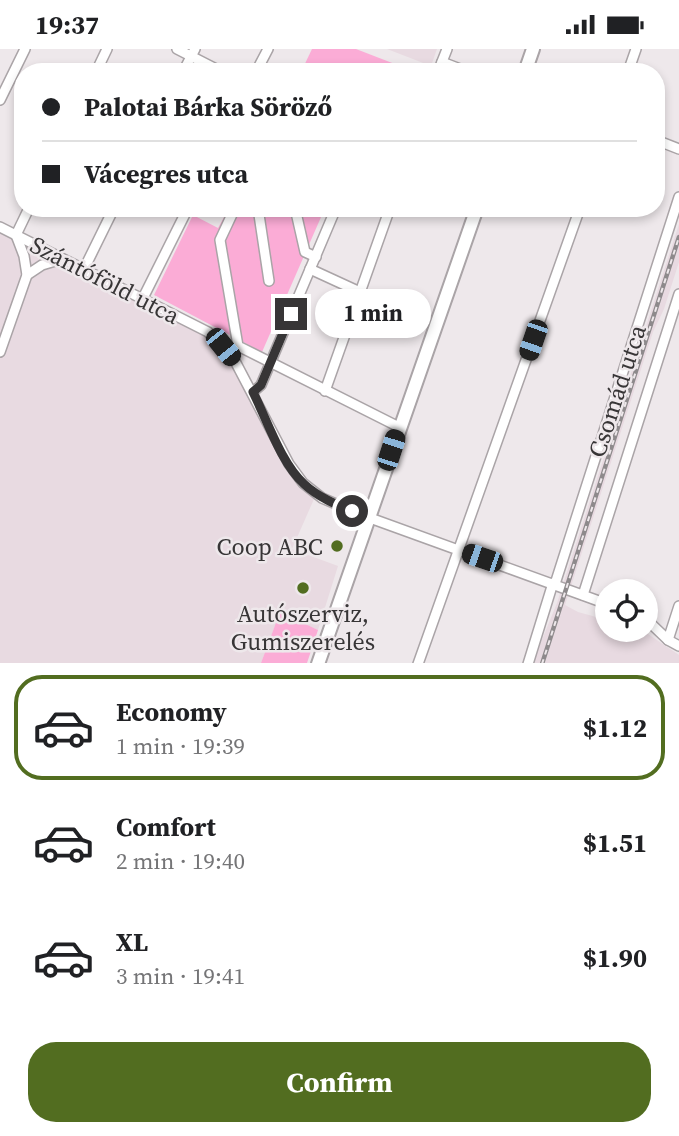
<!DOCTYPE html>
<meta charset="utf-8">
<style>
body{margin:0;font-family:"Source Serif 4",serif;background:#f6f6f6;color:#202124;height:100vh;display:flex;flex-direction:column;font-size:26px;white-space:nowrap}
*{box-sizing:border-box;margin:0}
p{font-size:23px;color:#757577}
.icon{flex:none;width:38px;height:38px;fill:none;stroke:currentColor;stroke-width:2;stroke-linecap:round;stroke-linejoin:round}
.map{position:relative;height:614px;overflow:hidden}
.panel{display:flex;flex-direction:column;background:#fff;flex:1}
.panel>*{flex:none}
.top-card{position:absolute;left:14px;top:14px;width:651px;height:154px;border-radius:28px;box-shadow:0 4px 10px #0003;display:grid;align-content:center;height:154px;padding:0 28px;background:#fff}
.tools{position:absolute;left:595px;top:530px;display:grid;gap:14px}
.tools a{display:grid;place-items:center;width:63px;height:63px;border-radius:50%;background:#fff;box-shadow:0 4px 10px #0003;font-size:35px}
.end{position:absolute;width:32px;height:32px;margin:-16px;border:9px solid #373536;background:#fff;box-shadow:0 0 0 4px #fff}
.from{border-radius:50%}
.bubble{position:absolute;height:49px;border-radius:24px;background:#fff;box-shadow:0 4px 10px #0003;font-size:23px;font-weight:700;line-height:49px;text-align:center}
.car{position:absolute;width:21px;height:42px;margin:-21px -10px;border-radius:9px;box-shadow:0 0 5px 2px #0007;background:linear-gradient(#222 24%,#8ab4d8 0 40%,#222 0 76%,#8ab4d8 0 86%,#222 0)}
.top-card b{display:flex;align-items:center;gap:24px;height:66px;font-size:26px}
.top-card b+b{border-top:2px solid #e0e0e0}
.top-card i{width:18px;height:18px;background:#202124}
ul{padding:12px 0 0;list-style:none}
li{display:flex;align-items:center;gap:21px;height:105px;margin:0 14px 10px;padding:0 14px;border:4px solid transparent;border-radius:28px}
li div{flex:1}
li b{display:block;font-size:26px}
li em{font-style:normal;font-weight:700}
li.on{border-color:#526d20}
li>.icon{width:63px;height:63px;stroke-width:1.5}
.button{display:flex;gap:14px;margin-top:auto;padding:14px 28px}
.button a{flex:1;height:80px;border-radius:28px;background:#526d20;color:#fff;font-size:28px;font-weight:700;line-height:80px;text-align:center}
.status{display:flex;justify-content:space-between;align-items:center;height:49px;padding:0 35px;background:#fff;direction:ltr}
.status svg{height:19px;fill:currentColor}
.map>svg:first-child{display:block}
</style>
<div class="status"><b>19:37</b><svg viewBox="0 0 49 12"><path d="M0 12V9h3v3zM5 12V6h3v6zM10 12V3h3v9zM15 12V0h3v12zM26 1h20v11H26zM47 4h2v5h-2z"/></svg></div>
<div class="map">
<svg width="679" height="615" viewBox="0 0 679 615">
<rect width="100%" height="100%" fill="#eee8eb"/>
<g fill="#e8dae1">
<path d="M387,0H437L431,17Z"/>
<path d="M679,175V213L664,260L653,283L565,556L578,563L607,571V581H642L679,606V614L532,615L557,554Z"/>
<path d="M0,183L205,285L230,312L248,343L285,415L314,450L292,500L338,517L318,581L280,564L261,614H0Z"/>
</g>
<g fill="#fbacd6">
<path d="M312,0H356L400,17L397,23H301Z"/>
<path d="M229,159H325L262,303L154,246L193,166L218,179Z"/>
<path d="M280,563L318,581L307,614H261Z"/>
</g>
<g fill="none" stroke-linecap="round" stroke-linejoin="round">
<g stroke="#aaa4a7" stroke-width="12">
<g id="street">
<path d="M177,0L222,23"/>
<path d="M442,13L468,23"/>
<path d="M96,23L107,0"/>
<path d="M183,23L195,0"/>
<path d="M256,23L268,0"/>
<path d="M438,23L447,0"/>
<path d="M628,23L636,0"/>
<path d="M0,51L25,0"/>
<path d="M656,91L679,100"/>
<path d="M235,159L220,191L238,297L399,378"/>
<path d="M258,159L269,232"/>
<path d="M295,159L305,203L316,208"/>
<path d="M0,178L208,283L236,314L289,415L303,434L322,449L359,465L607,555"/>
<path d="M16,186L29,159"/>
<path d="M84,220L114,159"/>
<path d="M310,220L360,243"/>
<path d="M27,226L42,216L62,210"/>
<path d="M143,249L188,159"/>
<path d="M0,303L27,226L24,207L16,186"/>
<path d="M325,342L390,159"/>
<path d="M253,343L261,336L336,159"/>
<path d="M555,535L679,148"/>
<path d="M583,546L679,245"/>
<path d="M646,570L668,591L679,597"/>
<path d="M668,591L679,557"/>
<path d="M418,615L580,159"/>
<path d="M528,615L553,534"/>
</g>
</g>
<g stroke="#aaa4a7" stroke-width="16">
<g id="secondary">
<path d="M525,23L533,0"/>
<path d="M318,615L477,159"/>
</g>
</g>
<use href="#street" stroke="#fff" stroke-width="9"/>
<use href="#secondary" stroke="#fff" stroke-width="12"/>
<g stroke="#8e8a8c" stroke-width="4.5">
<path id="rail" d="M542,615L679,188"/>
</g>
<use href="#rail" stroke="#eee8eb" stroke-width="2" stroke-dasharray="5" stroke-linecap="butt"/>
</g>
<g fill="none" stroke-linecap="round" stroke-linejoin="round">
<path stroke="#373536" stroke-width="9" d="M291,265L261,336L253,343C267,371 281,414 304,435C318,448 335,455 352,462"/>
</g>
<g fill="#526d20" stroke="#eee8eb" stroke-width="2.5">
<circle cx="337" cy="497" r="7"/>
<circle cx="303" cy="539" r="7"/>
</g>
<g text-anchor="middle" dominant-baseline="central" stroke-width="5" stroke-linejoin="round" paint-order="stroke">
<g font-size="24" fill="#373536" stroke="#eee8eb">
<text transform="translate(105 231) rotate(27)">Szántóföld utca</text>
<text transform="translate(617 342) rotate(-72)">Csomád utca</text>
</g>
<g font-size="24" fill="#373536" stroke="#eee8eb" text-anchor="end">
<text x="323" y="497">Coop ABC</text>
<text x="303" y="564" text-anchor="middle">Autószerviz,<tspan x="303" dy="28">Gumiszerelés</tspan></text>
</g>
</g>
</svg>
<div class="tools">
<a><svg class="icon" aria-label="locate" viewBox="0 0 24 24"><circle cx="12" cy="12" r="6"/><path d="M12 2v4M12 18v4M2 12h4M18 12h4"/></svg></a>
</div>
<i class="end from" style="left:352px;top:462px"></i>
<i class="end" style="left:291px;top:265px"></i>
<div class="bubble" style="left:315px;top:240px;width:116px">1 min</div>
<i class="car" style="left:533px;top:291px;rotate:199deg"></i>
<i class="car" style="left:223px;top:298px;rotate:141deg"></i>
<i class="car" style="left:391px;top:401px;rotate:18deg"></i>
<i class="car" style="left:482px;top:509px;rotate:289deg"></i>
<div class="top-card">
<b><i class="from"></i>Palotai Bárka Söröző</b>
<b><i></i>Vácegres utca</b>
</div>
</div>
<section class="panel">
<ul>
<li class="on"><svg class="icon" aria-label="car" viewBox="0 0 24 24"><path d="M5 17H2v-5l4-1 3-4h7l3 4 3 1v5h-3M9 17h6M6 11h13"/><circle cx="7" cy="17" r="2"/><circle cx="17" cy="17" r="2"/></svg><div><b>Economy</b><p>1 min · 19:39</p></div><em>$1.12</em></li>
<li><svg class="icon" aria-label="car" viewBox="0 0 24 24"><path d="M5 17H2v-5l4-1 3-4h7l3 4 3 1v5h-3M9 17h6M6 11h13"/><circle cx="7" cy="17" r="2"/><circle cx="17" cy="17" r="2"/></svg><div><b>Comfort</b><p>2 min · 19:40</p></div><em>$1.51</em></li>
<li><svg class="icon" aria-label="car" viewBox="0 0 24 24"><path d="M5 17H2v-5l4-1 3-4h7l3 4 3 1v5h-3M9 17h6M6 11h13"/><circle cx="7" cy="17" r="2"/><circle cx="17" cy="17" r="2"/></svg><div><b>XL</b><p>3 min · 19:41</p></div><em>$1.90</em></li>
</ul>
<div class="button"><a>Confirm</a></div>
</section>
